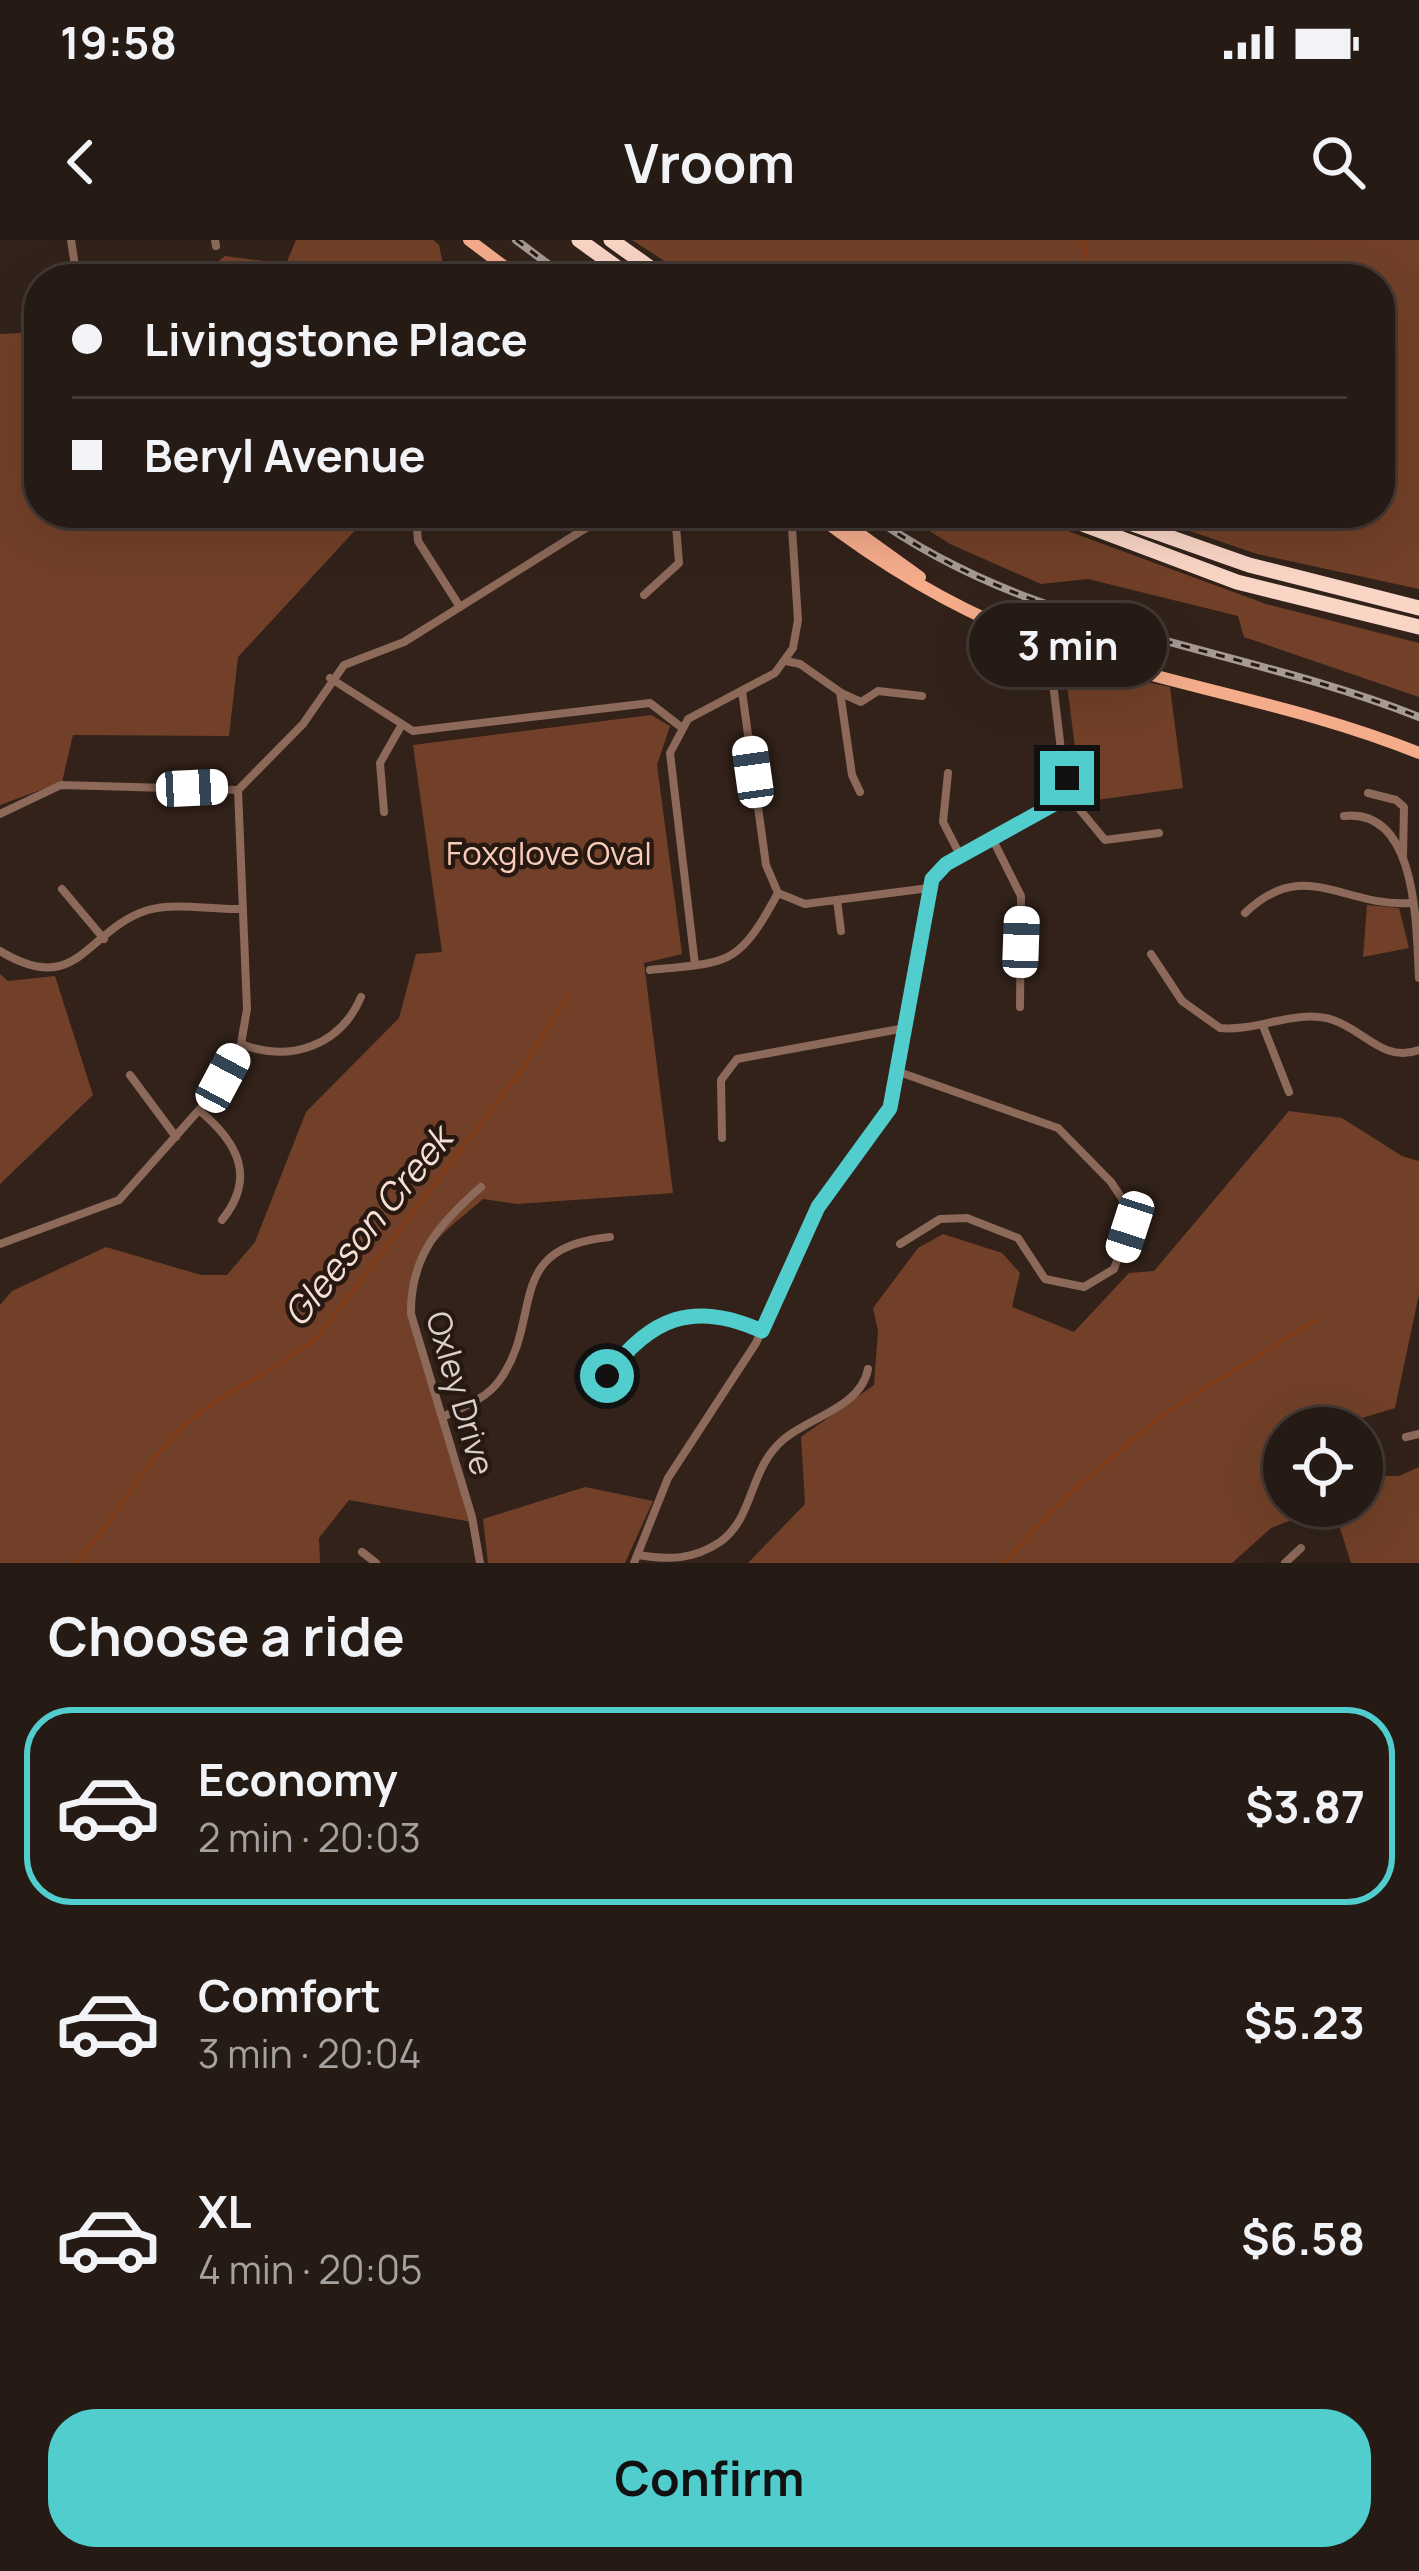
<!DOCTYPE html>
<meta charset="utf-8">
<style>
body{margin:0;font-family:Manrope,sans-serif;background:#2e231d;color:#f1f3f6;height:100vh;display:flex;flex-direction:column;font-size:45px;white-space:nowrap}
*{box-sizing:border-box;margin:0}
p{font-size:39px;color:#a4a1a0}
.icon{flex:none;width:66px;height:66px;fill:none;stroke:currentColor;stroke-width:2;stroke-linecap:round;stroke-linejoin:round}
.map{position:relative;height:1323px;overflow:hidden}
.details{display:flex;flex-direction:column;background:#261a14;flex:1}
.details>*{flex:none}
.guide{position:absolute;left:24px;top:24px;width:1371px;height:264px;border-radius:48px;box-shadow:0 12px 48px #0002,0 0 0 3px #423834;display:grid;align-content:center;height:264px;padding:0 48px;background:#261a14}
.tools{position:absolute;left:1263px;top:1167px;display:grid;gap:24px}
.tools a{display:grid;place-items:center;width:120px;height:120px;border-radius:50%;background:#261a14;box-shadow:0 12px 48px #0002,0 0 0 3px #423834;font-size:60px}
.end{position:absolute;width:54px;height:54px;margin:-27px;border:15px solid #52cdcd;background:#111;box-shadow:0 0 0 6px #111}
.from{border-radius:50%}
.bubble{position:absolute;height:84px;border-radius:42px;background:#261a14;box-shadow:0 12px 48px #0002,0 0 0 3px #423834;font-size:39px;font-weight:700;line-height:84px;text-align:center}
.car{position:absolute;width:36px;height:72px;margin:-36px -18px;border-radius:15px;box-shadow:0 0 9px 3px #0007;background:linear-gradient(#fff 24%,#345 0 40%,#fff 0 76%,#345 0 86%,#fff 0)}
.guide b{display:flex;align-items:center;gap:42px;height:114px;font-size:45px}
.guide b+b{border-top:3px solid #423834}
.guide i{width:30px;height:30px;background:#f1f3f6}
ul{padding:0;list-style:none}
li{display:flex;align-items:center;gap:36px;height:198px;margin:0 24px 18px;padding:0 24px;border:6px solid transparent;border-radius:48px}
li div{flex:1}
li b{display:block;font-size:45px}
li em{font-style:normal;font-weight:700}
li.on{border-color:#52cdcd}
li>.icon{width:108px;height:108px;stroke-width:1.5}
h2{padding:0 48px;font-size:54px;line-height:144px}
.action{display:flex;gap:24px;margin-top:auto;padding:24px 48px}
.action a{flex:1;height:138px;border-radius:48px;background:#52cdcd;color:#111;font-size:48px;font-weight:700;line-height:138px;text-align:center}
.status{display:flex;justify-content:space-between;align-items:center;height:84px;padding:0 60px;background:#261a14;direction:ltr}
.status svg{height:33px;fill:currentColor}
header{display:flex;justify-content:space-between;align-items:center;height:156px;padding:0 48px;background:#261a14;font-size:54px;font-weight:700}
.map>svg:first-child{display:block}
</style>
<div class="status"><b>19:58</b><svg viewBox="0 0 49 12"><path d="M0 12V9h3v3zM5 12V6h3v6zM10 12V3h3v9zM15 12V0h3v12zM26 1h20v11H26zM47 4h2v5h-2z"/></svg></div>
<header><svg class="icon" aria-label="back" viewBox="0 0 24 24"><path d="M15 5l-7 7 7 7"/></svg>Vroom<svg class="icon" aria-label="search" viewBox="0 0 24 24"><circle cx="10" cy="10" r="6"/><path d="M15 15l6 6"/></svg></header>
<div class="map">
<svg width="1419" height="1323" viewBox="0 0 1419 1323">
<rect width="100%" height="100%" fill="#32221a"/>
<g fill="#724028">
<path d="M296,0H433L439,5L446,39H196L225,16L286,24Z"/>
<path d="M632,0H1419V349L1257,314L1137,273H1380V39H692Z"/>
<path d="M39,92V273H371L238,417L229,496L73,495L62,542L0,565V94Z"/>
<path d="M901,273H1019L1266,364L1419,403V457L1244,397L1238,376L1088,339L1041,344L950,304Z"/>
<path d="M1071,425L1170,447L1183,548L1082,562L1065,429Z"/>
<path d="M651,475L670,486L657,525L682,714L644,723L673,953L517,964L483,959C459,980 432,998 419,1027C397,1076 456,1226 472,1282L349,1260L319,1298L320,1323H0V1065L12,1051L106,1007L201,1035H227L255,1002L306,872L399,778L416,714L442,712L413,505Z"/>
<path d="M1367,665L1399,668L1409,708L1363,717Z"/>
<path d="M0,734L8,741L55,736L93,855L0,944Z"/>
<path d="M1289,871L1342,878L1402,916L1419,921V1054L1395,1168L1329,1188H1284V1266H1328L1271,1288L1232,1323H748L805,1264L801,1197L874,1145L878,1091L873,1068L918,1008L943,994L1002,1013L1020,1033L1012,1067L1074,1092L1129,1033L1154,1031Z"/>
<path d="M1419,1227V1323H1351L1333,1266H1362V1236H1399Z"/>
<path d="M585,1247L653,1261L625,1323H488L483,1279Z"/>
</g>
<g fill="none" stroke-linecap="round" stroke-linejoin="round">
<g stroke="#853b14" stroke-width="3">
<path d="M1083,0L1090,39"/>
<path d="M76,1323C118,1277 146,1216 194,1177C232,1147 281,1128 319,1095L521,831L568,755"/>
<path d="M1004,1323L1064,1258L1165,1173L1316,1080"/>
</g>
<g stroke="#8c6959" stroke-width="8">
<path d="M71,0L77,39"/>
<path d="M215,0L216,6"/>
<path d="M416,273L418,301L460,367"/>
<path d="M644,355L679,323L675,273"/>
<path d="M786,421L800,424L840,452L852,535L860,552"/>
<path d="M330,438L413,491L650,463L681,487"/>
<path d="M742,451L766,625L778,653L805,664L929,648"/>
<path d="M841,453L861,462L878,451L922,456"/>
<path d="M948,533L943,582L961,617"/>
<path d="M1066,553L1105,600L1159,593"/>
<path d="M1368,553L1396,560L1404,567L1403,615"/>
<path d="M384,572L380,523L401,486"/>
<path d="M0,574L61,545L238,550"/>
<path d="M1344,576C1418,568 1416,686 1419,738"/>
<path d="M993,600L1021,656L1020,767"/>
<path d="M62,649L104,699"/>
<path d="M837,660L841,691"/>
<path d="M1245,673C1304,616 1343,667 1409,663"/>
<path d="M0,711C79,759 86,689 148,670C174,662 213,670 241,669"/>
<path d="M1151,714L1182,761L1220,788C1257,792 1296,768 1333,780C1364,790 1383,823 1419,810"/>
<path d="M695,725L670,513L688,479L775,433L793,408L798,380L791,273"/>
<path d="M650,730C731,722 738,726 778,653"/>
<path d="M1263,786L1289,852"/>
<path d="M241,804C290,823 340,806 361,757"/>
<path d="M899,832L1058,888L1111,942L1133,975L1114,1029L1084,1047L1045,1039L1018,998L967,978L940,979L900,1004"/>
<path d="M130,835L176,897"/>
<path d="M200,871C237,902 257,937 222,980"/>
<path d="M722,898L721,840L737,819L905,788"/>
<path d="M0,1004L119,960L214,853L241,804L247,769L238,550L303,484L344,425L404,402L610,273"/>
<path d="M599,1153C634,1081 690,1058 762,1091"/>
<path d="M443,1177C462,1167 485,1160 499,1141C545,1079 501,1007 610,997"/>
<path d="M1406,1197L1419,1194"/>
<path d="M362,1312L376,1323"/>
<path d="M638,1315C669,1320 693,1320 720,1302C755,1277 748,1229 784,1199C810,1177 861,1167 868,1129"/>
<path d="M480,1323L472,1277L411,1074C410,1016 440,983 481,947"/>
<path d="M634,1323L668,1238L756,1103L818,967L890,868L932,639L941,628L1057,562L1066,552L1051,426L1041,403"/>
<path d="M1285,1323L1301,1308"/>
</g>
<g stroke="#f4ac8b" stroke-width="12">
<path d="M469,0L521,39"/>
<path d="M814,273C888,330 967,377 1056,407C1176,447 1301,465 1419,513"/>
<path d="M831,273L920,337"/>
</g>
<g stroke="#f9d5c6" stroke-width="15">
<path d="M579,0L633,39"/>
<path d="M611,0L666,39"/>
<path d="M1053,273L1237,342L1419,387"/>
<path d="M1101,273L1249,325L1419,368"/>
</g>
<g stroke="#a69a94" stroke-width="8">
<g id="rail">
<path d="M516,0L568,39"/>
<path d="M868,273C1031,393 1235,404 1419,477"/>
</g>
</g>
<use href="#rail" stroke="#271811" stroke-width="3" stroke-dasharray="9" stroke-linecap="butt"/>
</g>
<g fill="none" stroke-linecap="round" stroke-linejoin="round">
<path stroke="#52cdcd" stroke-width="15" d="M607,1136C650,1077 694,1060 762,1091L818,967L890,868L932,639L946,624L1058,562L1067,538"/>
</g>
<g text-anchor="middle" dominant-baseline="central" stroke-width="9" stroke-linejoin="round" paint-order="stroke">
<g font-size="33" fill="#f8ccb8" stroke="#271811">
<text x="549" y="612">Foxglove Oval</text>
</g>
<g font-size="33" fill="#dacfca" stroke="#271811">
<text transform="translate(461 1153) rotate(74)">Oxley Drive</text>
</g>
<g font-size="36" font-style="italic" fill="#f6dfd5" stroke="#271811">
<text transform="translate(367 986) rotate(-51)">Gleeson Creek</text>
</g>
</g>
</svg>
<div class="tools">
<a><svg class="icon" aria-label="locate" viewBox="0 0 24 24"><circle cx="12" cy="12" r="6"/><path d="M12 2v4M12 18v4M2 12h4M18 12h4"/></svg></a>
</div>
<i class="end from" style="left:607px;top:1136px"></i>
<i class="end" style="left:1067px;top:538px"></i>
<div class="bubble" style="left:969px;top:363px;width:198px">3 min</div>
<i class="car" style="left:753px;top:532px;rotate:352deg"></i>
<i class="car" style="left:192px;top:548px;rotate:87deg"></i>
<i class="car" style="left:1021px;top:702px;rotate:2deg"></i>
<i class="car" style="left:223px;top:838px;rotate:28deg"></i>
<i class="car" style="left:1130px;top:987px;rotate:198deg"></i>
<div class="guide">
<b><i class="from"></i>Livingstone Place</b>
<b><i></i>Beryl Avenue</b>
</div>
</div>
<section class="details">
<h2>Choose a ride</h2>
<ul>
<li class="on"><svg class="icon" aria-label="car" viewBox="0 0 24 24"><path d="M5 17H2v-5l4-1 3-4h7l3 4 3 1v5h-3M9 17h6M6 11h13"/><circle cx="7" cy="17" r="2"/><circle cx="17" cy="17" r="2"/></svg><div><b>Economy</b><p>2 min · 20:03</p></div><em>$3.87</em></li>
<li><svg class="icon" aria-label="car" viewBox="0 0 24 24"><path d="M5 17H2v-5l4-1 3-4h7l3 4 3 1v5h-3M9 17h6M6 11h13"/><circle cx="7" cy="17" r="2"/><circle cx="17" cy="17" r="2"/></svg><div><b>Comfort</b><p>3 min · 20:04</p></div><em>$5.23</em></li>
<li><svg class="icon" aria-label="car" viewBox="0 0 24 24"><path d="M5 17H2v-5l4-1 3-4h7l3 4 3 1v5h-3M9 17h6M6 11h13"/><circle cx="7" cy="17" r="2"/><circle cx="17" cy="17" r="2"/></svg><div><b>XL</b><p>4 min · 20:05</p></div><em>$6.58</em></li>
</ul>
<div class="action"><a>Confirm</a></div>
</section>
